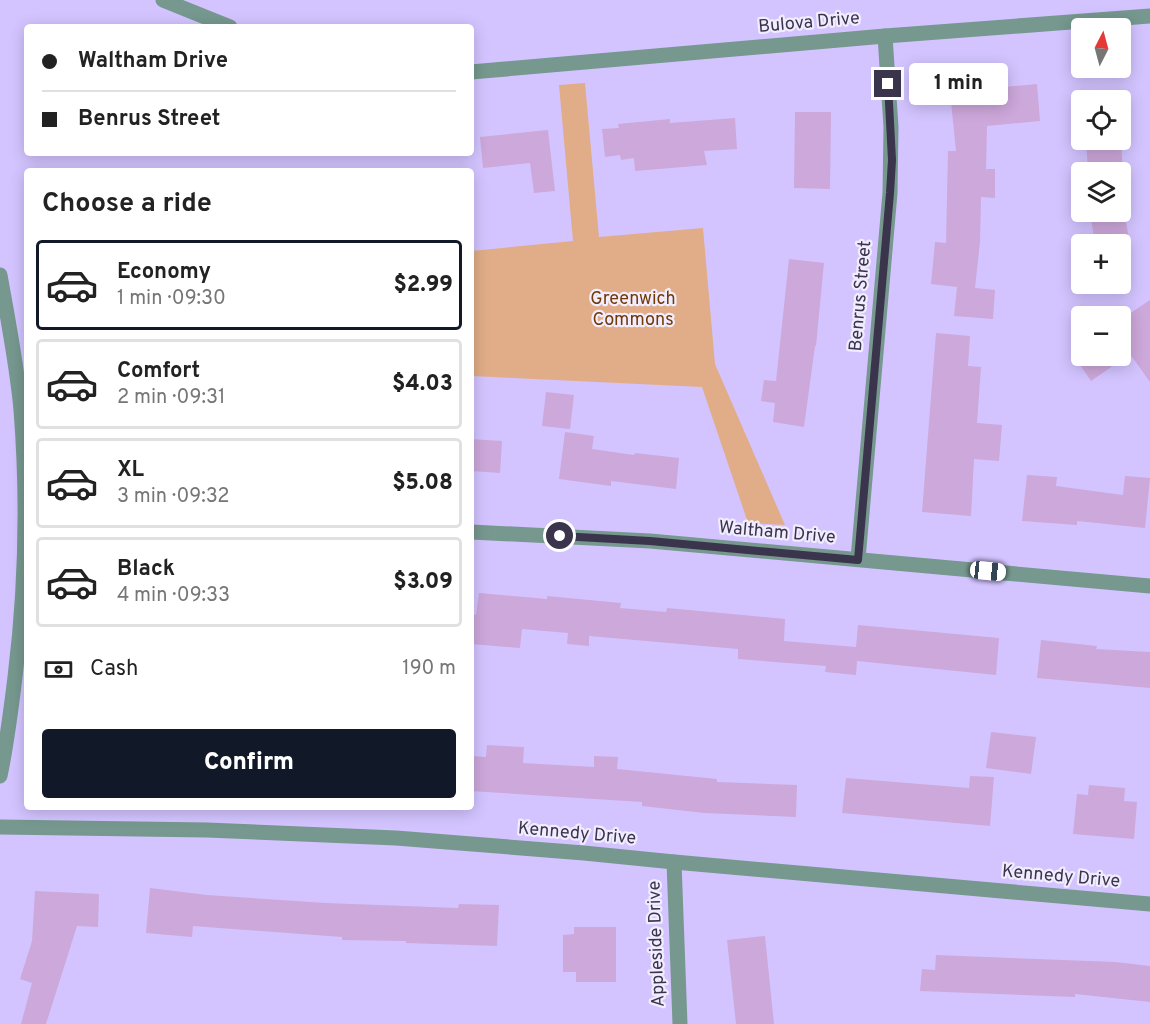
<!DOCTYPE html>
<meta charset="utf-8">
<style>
body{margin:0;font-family:Overpass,sans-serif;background:#f6f6f6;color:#222;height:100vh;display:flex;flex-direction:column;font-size:22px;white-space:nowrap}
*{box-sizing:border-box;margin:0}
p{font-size:20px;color:#767676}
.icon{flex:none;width:33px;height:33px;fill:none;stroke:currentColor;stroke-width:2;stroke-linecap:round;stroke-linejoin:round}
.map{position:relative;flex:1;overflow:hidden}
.panel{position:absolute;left:24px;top:168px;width:450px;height:642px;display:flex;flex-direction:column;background:#fff;border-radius:6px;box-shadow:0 3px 15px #0003}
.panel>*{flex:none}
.banner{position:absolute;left:24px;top:24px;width:450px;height:132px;border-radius:6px;box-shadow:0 3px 15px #0003;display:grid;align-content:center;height:132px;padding:0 18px;background:#fff}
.needle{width:39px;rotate:6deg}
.tools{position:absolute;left:1071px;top:18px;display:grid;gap:12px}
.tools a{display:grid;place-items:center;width:60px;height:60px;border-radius:6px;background:#fff;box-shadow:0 3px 15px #0003;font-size:30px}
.end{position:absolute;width:27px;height:27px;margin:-14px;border:8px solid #3a344c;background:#fff;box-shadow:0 0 0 3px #fff}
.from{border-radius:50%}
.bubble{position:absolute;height:42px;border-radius:6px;background:#fff;box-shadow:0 3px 15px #0003;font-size:20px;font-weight:800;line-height:42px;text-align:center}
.car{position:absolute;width:18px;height:36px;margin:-18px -9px;border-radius:8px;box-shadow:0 0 4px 2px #0007;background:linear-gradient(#fff 24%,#345 0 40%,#fff 0 76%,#345 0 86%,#fff 0)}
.banner b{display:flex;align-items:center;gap:21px;height:57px;font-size:22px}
.banner b+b{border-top:2px solid #e0e0e0}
.banner i{width:15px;height:15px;background:#222}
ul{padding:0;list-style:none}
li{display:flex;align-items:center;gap:18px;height:90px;margin:0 12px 9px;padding:0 6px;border:3px solid #e0e0e0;border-radius:6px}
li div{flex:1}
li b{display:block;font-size:22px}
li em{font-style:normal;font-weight:800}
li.active{border-color:#111827}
li>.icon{width:54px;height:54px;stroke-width:1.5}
h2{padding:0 18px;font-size:27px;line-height:72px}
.pay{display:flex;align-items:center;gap:15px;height:66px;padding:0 18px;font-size:22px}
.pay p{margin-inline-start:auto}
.primary-button{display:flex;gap:12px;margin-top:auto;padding:12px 18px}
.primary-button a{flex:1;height:69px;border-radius:6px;background:#111827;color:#fff;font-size:24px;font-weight:800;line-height:69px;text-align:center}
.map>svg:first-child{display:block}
</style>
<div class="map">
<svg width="1150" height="1024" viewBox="0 0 1150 1024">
<rect width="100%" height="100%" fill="#d3c4ff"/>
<path fill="#e1ad88" d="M585,83L599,237L703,228L715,364L785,525L748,523L702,387L471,376V251L573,241L559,85Z"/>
<g fill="#cda8db">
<path d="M1037,84L1040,121L987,126L986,169H995V198L981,197L980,242L975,288L995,290L993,319L954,316L957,287L931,284L935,242L946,243L948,151H956L950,92Z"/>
<path d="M795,112H831L830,189L794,188Z"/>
<path d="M735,118L737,149L704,151L707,165L635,171L634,158L621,160L620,155L605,157L602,129L619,128L618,124L670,119V123Z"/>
<path d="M548,130L555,191L534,193L530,163L483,168L480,137Z"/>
<path d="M1086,140H1121L1123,174L1088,172Z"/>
<path d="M1120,187L1129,239L1095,244L1090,212H1120Z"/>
<path d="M789,259L824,263L816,346H815L804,427L773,422L775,403L761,401L764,380L776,381Z"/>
<path d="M1150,300V382L1130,354L1091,381L1072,353L1082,347V356H1120V320Z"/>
<path d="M936,333L970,336L968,366L981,367L977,423L1002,425L999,461L974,459L971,516L922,512Z"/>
<path d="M546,392L574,395L570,429L542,426Z"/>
<path d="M565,432L594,436L592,449L634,455L635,453L679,458L676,489L611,481V486L559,479Z"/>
<path d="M471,439L502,441L500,473L471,471Z"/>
<path d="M1027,475L1057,477L1056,486L1123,495L1125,476L1150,478L1145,528L1077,521V525L1022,521Z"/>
<path d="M479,593L547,599V596L621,603L620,608L666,612L667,608L785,619L784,641L856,647L858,625L999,638L996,675L857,661L856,675L825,672L826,666L738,659V649L589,636V646L567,644L568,633L522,629L520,648L471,644V614L476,615Z"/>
<path d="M1041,640L1097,646L1096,649L1150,652V688L1037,678Z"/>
<path d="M991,732L1036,737L1031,774L986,768Z"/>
<path d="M487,745L524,747L523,763L594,767V756L618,757L617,769L717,779V782L797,785L796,817L704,813L642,806V802L471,791V756L486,757Z"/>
<path d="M970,776L994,777L990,826L842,813L846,778L969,788Z"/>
<path d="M1089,785L1125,788L1124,801L1137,802L1134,839L1073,834L1077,794L1088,795Z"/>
<path d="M150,888L207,895L326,903L458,908L459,904L499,905L497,946L406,943V941L342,940V937L193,926L192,937L146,933Z"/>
<path d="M35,891L99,894L98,927L77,926L46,1024H21L32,983L20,979L32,941Z"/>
<path d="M574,927H616V982H576V972H563V935L574,934Z"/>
<path d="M765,936L774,1024H736L727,940Z"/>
<path d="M936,955L1115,962L1150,966V1002L1075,994V997L920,991L922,969L935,970Z"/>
</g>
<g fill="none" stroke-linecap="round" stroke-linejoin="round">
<g stroke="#76988f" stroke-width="15">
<path d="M163,0L230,27"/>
<path d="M471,72L885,36L1150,16"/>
<path d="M0,275C8,320 17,365 21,410C28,499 26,588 15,677C11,710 7,743 0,776"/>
<path d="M471,532L650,541L1150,586"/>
<path d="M858,559L890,193L891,127L885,36"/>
<path d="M0,827L207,830L396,838L584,853L674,862L1150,904"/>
<path d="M674,862L680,1024"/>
</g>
</g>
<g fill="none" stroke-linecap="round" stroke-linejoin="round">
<path stroke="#3a344c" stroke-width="8" d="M560,536L650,541L858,560L890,193L892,160L888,84"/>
</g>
<g text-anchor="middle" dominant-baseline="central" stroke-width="4.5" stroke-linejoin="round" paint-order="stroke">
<g font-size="18" fill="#3a344c" stroke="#f1ecfe">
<text transform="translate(809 23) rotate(-5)">Bulova Drive</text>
<text transform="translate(861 296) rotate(-85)">Benrus Street</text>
<text transform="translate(777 533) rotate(5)">Waltham Drive</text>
<text transform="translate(577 834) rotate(5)">Kennedy Drive</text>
<text transform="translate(1061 877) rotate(5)">Kennedy Drive</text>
<text transform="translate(657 944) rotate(-92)">Appleside Drive</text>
</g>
<g font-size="18" fill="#713a05" stroke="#f1ecfe">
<text x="633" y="299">Greenwich<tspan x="633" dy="21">Commons</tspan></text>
</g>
</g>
</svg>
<div class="tools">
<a><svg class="needle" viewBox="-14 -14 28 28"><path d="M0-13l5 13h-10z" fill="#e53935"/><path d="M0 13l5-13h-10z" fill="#767676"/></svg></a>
<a><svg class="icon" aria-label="locate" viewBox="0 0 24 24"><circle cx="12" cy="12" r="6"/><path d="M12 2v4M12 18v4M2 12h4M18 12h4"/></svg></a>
<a><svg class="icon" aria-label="layers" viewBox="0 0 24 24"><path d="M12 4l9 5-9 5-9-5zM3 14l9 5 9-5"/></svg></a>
<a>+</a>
<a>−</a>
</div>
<i class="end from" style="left:560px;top:536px"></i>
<i class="end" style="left:888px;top:84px"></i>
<div class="bubble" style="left:909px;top:63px;width:99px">1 min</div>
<i class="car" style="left:988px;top:571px;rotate:96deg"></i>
<div class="banner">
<b><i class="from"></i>Waltham Drive</b>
<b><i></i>Benrus Street</b>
</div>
<section class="panel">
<h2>Choose a ride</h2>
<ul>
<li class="active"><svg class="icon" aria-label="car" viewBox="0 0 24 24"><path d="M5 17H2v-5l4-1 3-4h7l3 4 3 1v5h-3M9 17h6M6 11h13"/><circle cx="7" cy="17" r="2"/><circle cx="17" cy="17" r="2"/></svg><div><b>Economy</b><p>1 min · 09:30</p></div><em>$2.99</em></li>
<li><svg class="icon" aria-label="car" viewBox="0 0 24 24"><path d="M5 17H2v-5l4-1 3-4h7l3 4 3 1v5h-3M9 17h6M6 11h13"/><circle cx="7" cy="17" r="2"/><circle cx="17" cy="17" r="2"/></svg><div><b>Comfort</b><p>2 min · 09:31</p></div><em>$4.03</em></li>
<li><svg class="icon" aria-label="car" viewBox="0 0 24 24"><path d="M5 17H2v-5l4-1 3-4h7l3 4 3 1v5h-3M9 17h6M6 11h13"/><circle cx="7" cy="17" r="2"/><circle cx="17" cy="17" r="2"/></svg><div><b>XL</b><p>3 min · 09:32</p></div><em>$5.08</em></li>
<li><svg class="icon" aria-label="car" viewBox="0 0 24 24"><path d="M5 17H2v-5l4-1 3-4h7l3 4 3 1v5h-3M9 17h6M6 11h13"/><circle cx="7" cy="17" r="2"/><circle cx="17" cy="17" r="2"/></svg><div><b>Black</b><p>4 min · 09:33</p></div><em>$3.09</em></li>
</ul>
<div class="pay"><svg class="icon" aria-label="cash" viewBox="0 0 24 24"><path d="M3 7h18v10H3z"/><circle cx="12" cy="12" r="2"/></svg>Cash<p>190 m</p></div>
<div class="primary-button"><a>Confirm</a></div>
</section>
</div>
